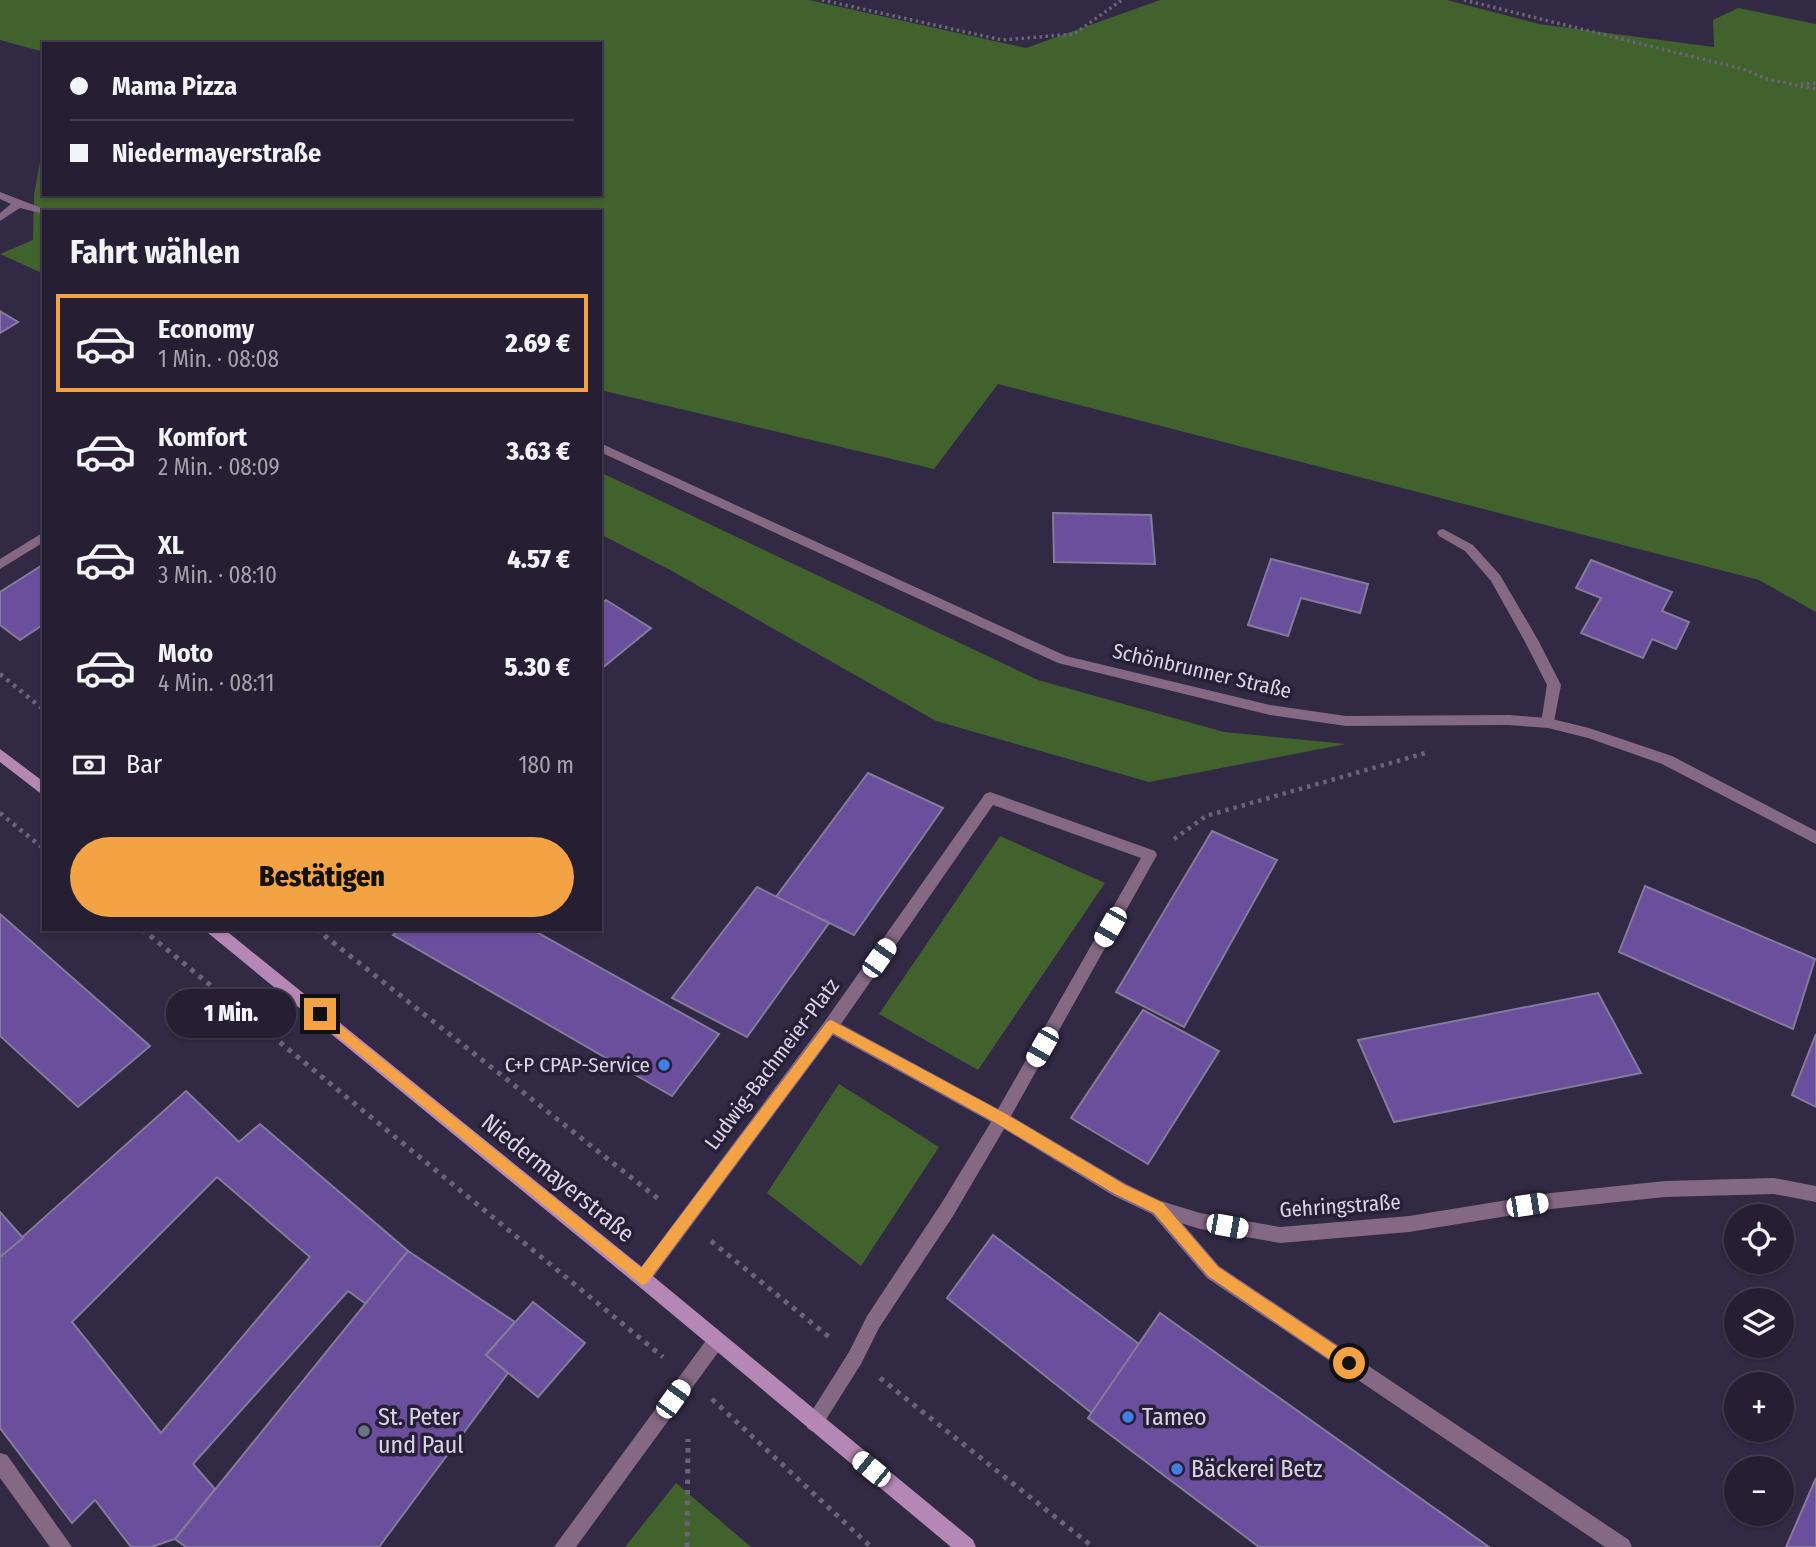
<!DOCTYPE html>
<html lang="de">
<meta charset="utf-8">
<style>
body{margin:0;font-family:"Fira Sans Condensed",sans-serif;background:#2e273b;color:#f1f3f6;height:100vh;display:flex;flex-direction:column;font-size:26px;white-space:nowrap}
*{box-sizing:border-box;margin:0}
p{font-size:23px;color:#a4a2ac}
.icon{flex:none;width:38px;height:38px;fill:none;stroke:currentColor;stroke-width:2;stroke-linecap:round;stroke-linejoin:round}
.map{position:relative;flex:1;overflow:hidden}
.details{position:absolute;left:42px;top:210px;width:560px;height:721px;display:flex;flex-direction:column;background:#261f33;border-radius:0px;box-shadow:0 2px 5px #0004,0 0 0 2px #423d4e}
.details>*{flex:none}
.guide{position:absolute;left:42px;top:42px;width:560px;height:154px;border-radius:0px;box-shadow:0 2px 5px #0004,0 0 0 2px #423d4e;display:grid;align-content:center;height:154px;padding:0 28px;background:#261f33}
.tools{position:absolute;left:1724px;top:1204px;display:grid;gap:14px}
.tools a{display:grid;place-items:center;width:70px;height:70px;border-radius:50%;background:#261f33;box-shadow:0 2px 5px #0004,0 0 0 2px #423d4e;font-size:35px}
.end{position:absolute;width:32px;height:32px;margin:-16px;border:9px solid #f4a344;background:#111;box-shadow:0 0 0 4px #111}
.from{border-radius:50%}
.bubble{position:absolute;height:49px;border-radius:24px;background:#261f33;box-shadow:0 2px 5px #0004,0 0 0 2px #423d4e;font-size:23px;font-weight:800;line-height:49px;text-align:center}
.car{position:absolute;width:21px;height:42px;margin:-21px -10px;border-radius:9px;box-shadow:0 0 5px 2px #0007;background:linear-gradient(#fff 24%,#345 0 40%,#fff 0 76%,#345 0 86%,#fff 0)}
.guide b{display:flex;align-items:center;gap:24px;height:66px;font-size:26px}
.guide b+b{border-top:2px solid #423d4e}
.guide i{width:18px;height:18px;background:#f1f3f6}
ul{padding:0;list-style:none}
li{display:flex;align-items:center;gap:21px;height:98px;margin:0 14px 10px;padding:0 14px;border:4px solid transparent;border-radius:0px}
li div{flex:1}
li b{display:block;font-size:26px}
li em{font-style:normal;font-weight:800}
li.selected{border-color:#f4a344}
li>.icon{width:63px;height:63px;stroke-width:1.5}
h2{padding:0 28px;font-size:32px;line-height:84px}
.pay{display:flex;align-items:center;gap:18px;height:77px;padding:0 28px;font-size:26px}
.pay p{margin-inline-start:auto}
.action{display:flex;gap:14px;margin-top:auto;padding:14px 28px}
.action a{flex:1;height:80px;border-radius:42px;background:#f4a344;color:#111;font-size:28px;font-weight:800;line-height:80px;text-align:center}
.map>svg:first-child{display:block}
</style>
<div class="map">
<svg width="1816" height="1547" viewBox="0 0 1816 1547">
<rect width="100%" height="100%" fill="#322944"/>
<g fill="#41612d">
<path d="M0,0H809L1026,48L1160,0H1447L1539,24L1714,47L1713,20L1738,8L1816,24V612L1759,580L998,384L934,469L600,390V212H44V274L0,254L33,240L34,195L44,140V194H600V44H44V52L0,40Z"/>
<path d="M600,472L1038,680L1224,732L1346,744L1149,782L936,721L672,571L600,534Z"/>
<path d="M1000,836L1105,883L978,1070L879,1014Z"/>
<path d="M839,1084L939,1147L861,1266L767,1193Z"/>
<path d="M676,1483L751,1547H625Z"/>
</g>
<g fill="#6a4f9c" stroke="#847b9b" stroke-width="2" fill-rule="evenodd">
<path d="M0,311L18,322L0,333Z"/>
<path d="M1053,513L1151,515L1155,564L1054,562Z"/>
<path d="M1271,559L1368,584L1360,613L1301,598L1288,636L1248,625Z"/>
<path d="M1591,560L1672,592L1662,611L1689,622L1676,649L1652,639L1643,658L1581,633L1601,598L1576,588Z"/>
<path d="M44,564V624L20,640L0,625V592Z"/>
<path d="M606,600L651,628L600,670V605Z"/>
<path d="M868,773L943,808L854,935L776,897Z"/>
<path d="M1212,831L1277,860L1184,1027L1116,992Z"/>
<path d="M1645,886L1815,959L1793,1029L1619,952Z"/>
<path d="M757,887L829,923L747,1037L672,998Z"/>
<path d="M0,914L150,1046L78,1107L0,1036Z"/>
<path d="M399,929H531L719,1034L672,1096L393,935Z"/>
<path d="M1598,993L1641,1073L1394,1122L1358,1040Z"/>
<path d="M1143,1010L1219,1051L1148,1164L1071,1118Z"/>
<path d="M1816,1034V1107L1792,1095Z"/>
<path d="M186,1091L239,1142L260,1124L408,1251L366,1304L348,1291L193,1464L215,1489L175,1539L151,1547H131L95,1500L72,1523L0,1428V1257ZM217,1177L310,1257L161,1433L72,1322Z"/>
<path d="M0,1212L23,1238L0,1257Z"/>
<path d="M993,1235L1139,1344L1092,1413L947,1298Z"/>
<path d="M408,1251L515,1322L486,1355L508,1373L379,1547H186L175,1539Z"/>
<path d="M533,1302L585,1343L538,1397L486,1355Z"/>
<path d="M1160,1313L1489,1547H1259L1088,1418Z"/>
<path d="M1816,1478V1547H1786Z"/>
</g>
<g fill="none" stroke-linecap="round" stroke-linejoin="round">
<g stroke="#6a637a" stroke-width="3.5" stroke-dasharray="2.5 3.5" stroke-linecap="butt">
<path d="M822,0L1002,40L1074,34L1122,0"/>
<path d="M1464,0L1743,69L1767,79L1816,89"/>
<path d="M1801,84L1816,83"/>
</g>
<g stroke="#6a637a" stroke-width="4.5" stroke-dasharray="3.5 5" stroke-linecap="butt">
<path d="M0,674L44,710"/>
<path d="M0,813L44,849"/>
<path d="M1174,839L1206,816L1429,752"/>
</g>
<g stroke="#6a637a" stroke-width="5" stroke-dasharray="4.5 6" stroke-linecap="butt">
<path d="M142,929L663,1357"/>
<path d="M316,929L661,1201"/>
<path d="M711,1241L829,1337"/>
<path d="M880,1378L1093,1547"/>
<path d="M712,1399L871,1547"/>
<path d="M687,1547L688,1439"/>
</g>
<g fill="#846884" fill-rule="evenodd">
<path d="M1443,529L1473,545L1500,575L1538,640L1561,685L1553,727H1543L1541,723L1547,685L1524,640L1491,581L1465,551L1439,536L1437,533L1439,530Z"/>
<path d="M44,532V542L0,569V559Z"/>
<path d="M1158,1200L1164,1202L1219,1266L1629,1540L1632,1547H1605L1207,1278L1152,1214L1150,1208L1152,1202Z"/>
</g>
<g fill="#846884" fill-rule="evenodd">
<path d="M0,192L52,212H44V214L20,208L0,221V213L11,204L0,199Z"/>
<path d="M600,443L1066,656L1270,705L1346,716L1508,715L1548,718L1589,728L1672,756L1816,831V844L1662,764L1588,738L1548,728L1508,725L1346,726L1270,715L1058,663L600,452Z"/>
<path d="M990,792L1155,851L1157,855L1011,1116L1126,1184L1161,1201L1200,1213L1280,1227L1409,1216L1551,1193L1665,1181L1774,1178L1816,1186V1202L1774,1194L1665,1197L1551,1209L1409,1232L1280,1243L1200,1229L1152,1214L1114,1196L1004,1129L953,1216L879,1328L861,1364L820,1429L814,1432L808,1429L805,1423L808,1417L849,1352L867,1316L941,1204L991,1122L833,1035L648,1284L642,1286L636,1284L633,1278L825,1021L985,794ZM993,805L1141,858L998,1109L841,1024Z"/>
<path d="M716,1332L722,1335L725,1341L722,1347L576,1547H554L710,1335Z"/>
<path d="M0,1453L7,1455L72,1547H50L0,1478Z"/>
</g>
<g fill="#b587b4" fill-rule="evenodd">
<path d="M0,749L44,782V796L0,762Z"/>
<path d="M206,929H224L648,1272L973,1540L976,1547H951L636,1284L208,933Z"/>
</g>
</g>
<path fill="#f4a344" d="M320,1009L641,1268L827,1022L831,1020L1006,1114L1125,1185L1163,1203L1218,1267L1354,1358L1356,1363L1354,1369L1349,1371L1344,1369L1208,1276L1154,1213L1115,1194L996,1123L833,1033L647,1283L642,1285L315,1018L314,1014Z"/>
<g fill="#3f7fe0" stroke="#281f39" stroke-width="2.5">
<circle cx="664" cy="1065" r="7"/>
<circle cx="1128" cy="1417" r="7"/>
<circle cx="1177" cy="1469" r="7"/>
</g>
<circle fill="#6b7280" stroke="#281f39" stroke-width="2.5" cx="364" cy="1431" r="7"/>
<g text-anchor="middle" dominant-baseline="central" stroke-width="7" stroke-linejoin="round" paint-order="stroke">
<g font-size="21" fill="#dad5e6" stroke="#281f39">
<text transform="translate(1202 671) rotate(13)">Schönbrunner Straße</text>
<text transform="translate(772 1064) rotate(-53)">Ludwig-Bachmeier-Platz</text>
<text transform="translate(1340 1206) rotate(-4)">Gehringstraße</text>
</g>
<g font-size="21" fill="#dad5e6" stroke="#281f39" text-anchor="end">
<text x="650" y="1065">C+P CPAP-Service</text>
</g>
<g font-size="24" fill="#dad5e6" stroke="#281f39">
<text transform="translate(558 1178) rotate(39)">Niedermayerstraße</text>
</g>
<g font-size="24" fill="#dad5e6" stroke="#281f39" text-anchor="start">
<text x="378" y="1417">St. Peter<tspan x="378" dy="28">und Paul</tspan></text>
<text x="1142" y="1417">Tameo</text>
<text x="1191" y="1469">Bäckerei Betz</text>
</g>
</g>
</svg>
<div class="tools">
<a><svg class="icon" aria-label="locate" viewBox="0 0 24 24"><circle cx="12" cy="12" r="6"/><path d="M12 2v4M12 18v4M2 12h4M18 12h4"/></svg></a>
<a><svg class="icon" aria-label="layers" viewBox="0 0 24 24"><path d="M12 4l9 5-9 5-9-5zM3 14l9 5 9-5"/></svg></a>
<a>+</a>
<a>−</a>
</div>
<i class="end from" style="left:1349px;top:1363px"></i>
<i class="end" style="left:320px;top:1014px"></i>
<div class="bubble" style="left:166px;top:989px;width:130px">1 Min.</div>
<i class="car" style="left:1110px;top:927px;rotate:210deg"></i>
<i class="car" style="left:879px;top:958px;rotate:35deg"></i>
<i class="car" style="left:1042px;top:1047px;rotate:210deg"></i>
<i class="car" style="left:1527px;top:1205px;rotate:81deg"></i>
<i class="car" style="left:1227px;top:1226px;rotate:100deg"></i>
<i class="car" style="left:673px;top:1399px;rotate:36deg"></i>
<i class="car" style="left:871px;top:1469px;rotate:309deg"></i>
<div class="guide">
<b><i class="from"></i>Mama Pizza</b>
<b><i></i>Niedermayerstraße</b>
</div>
<section class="details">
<h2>Fahrt wählen</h2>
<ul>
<li class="selected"><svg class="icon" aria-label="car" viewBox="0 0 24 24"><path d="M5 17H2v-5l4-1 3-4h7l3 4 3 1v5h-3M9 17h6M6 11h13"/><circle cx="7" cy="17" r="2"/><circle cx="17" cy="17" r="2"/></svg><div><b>Economy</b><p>1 Min. · 08:08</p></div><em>2.69 €</em></li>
<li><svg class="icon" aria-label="car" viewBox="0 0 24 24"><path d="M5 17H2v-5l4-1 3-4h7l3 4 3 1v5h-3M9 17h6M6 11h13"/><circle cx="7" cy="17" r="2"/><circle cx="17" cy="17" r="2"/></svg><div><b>Komfort</b><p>2 Min. · 08:09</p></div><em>3.63 €</em></li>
<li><svg class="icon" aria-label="car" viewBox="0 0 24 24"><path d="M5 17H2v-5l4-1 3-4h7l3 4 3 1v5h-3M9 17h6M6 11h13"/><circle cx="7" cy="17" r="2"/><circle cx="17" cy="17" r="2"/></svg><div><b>XL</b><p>3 Min. · 08:10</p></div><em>4.57 €</em></li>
<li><svg class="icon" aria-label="car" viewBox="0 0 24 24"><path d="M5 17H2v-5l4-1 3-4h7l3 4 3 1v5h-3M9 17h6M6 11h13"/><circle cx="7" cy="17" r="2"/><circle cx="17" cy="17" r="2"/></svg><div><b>Moto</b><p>4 Min. · 08:11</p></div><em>5.30 €</em></li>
</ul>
<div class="pay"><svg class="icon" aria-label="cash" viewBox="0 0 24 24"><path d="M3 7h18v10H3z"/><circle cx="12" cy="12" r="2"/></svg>Bar<p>180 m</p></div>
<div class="action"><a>Bestätigen</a></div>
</section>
</div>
